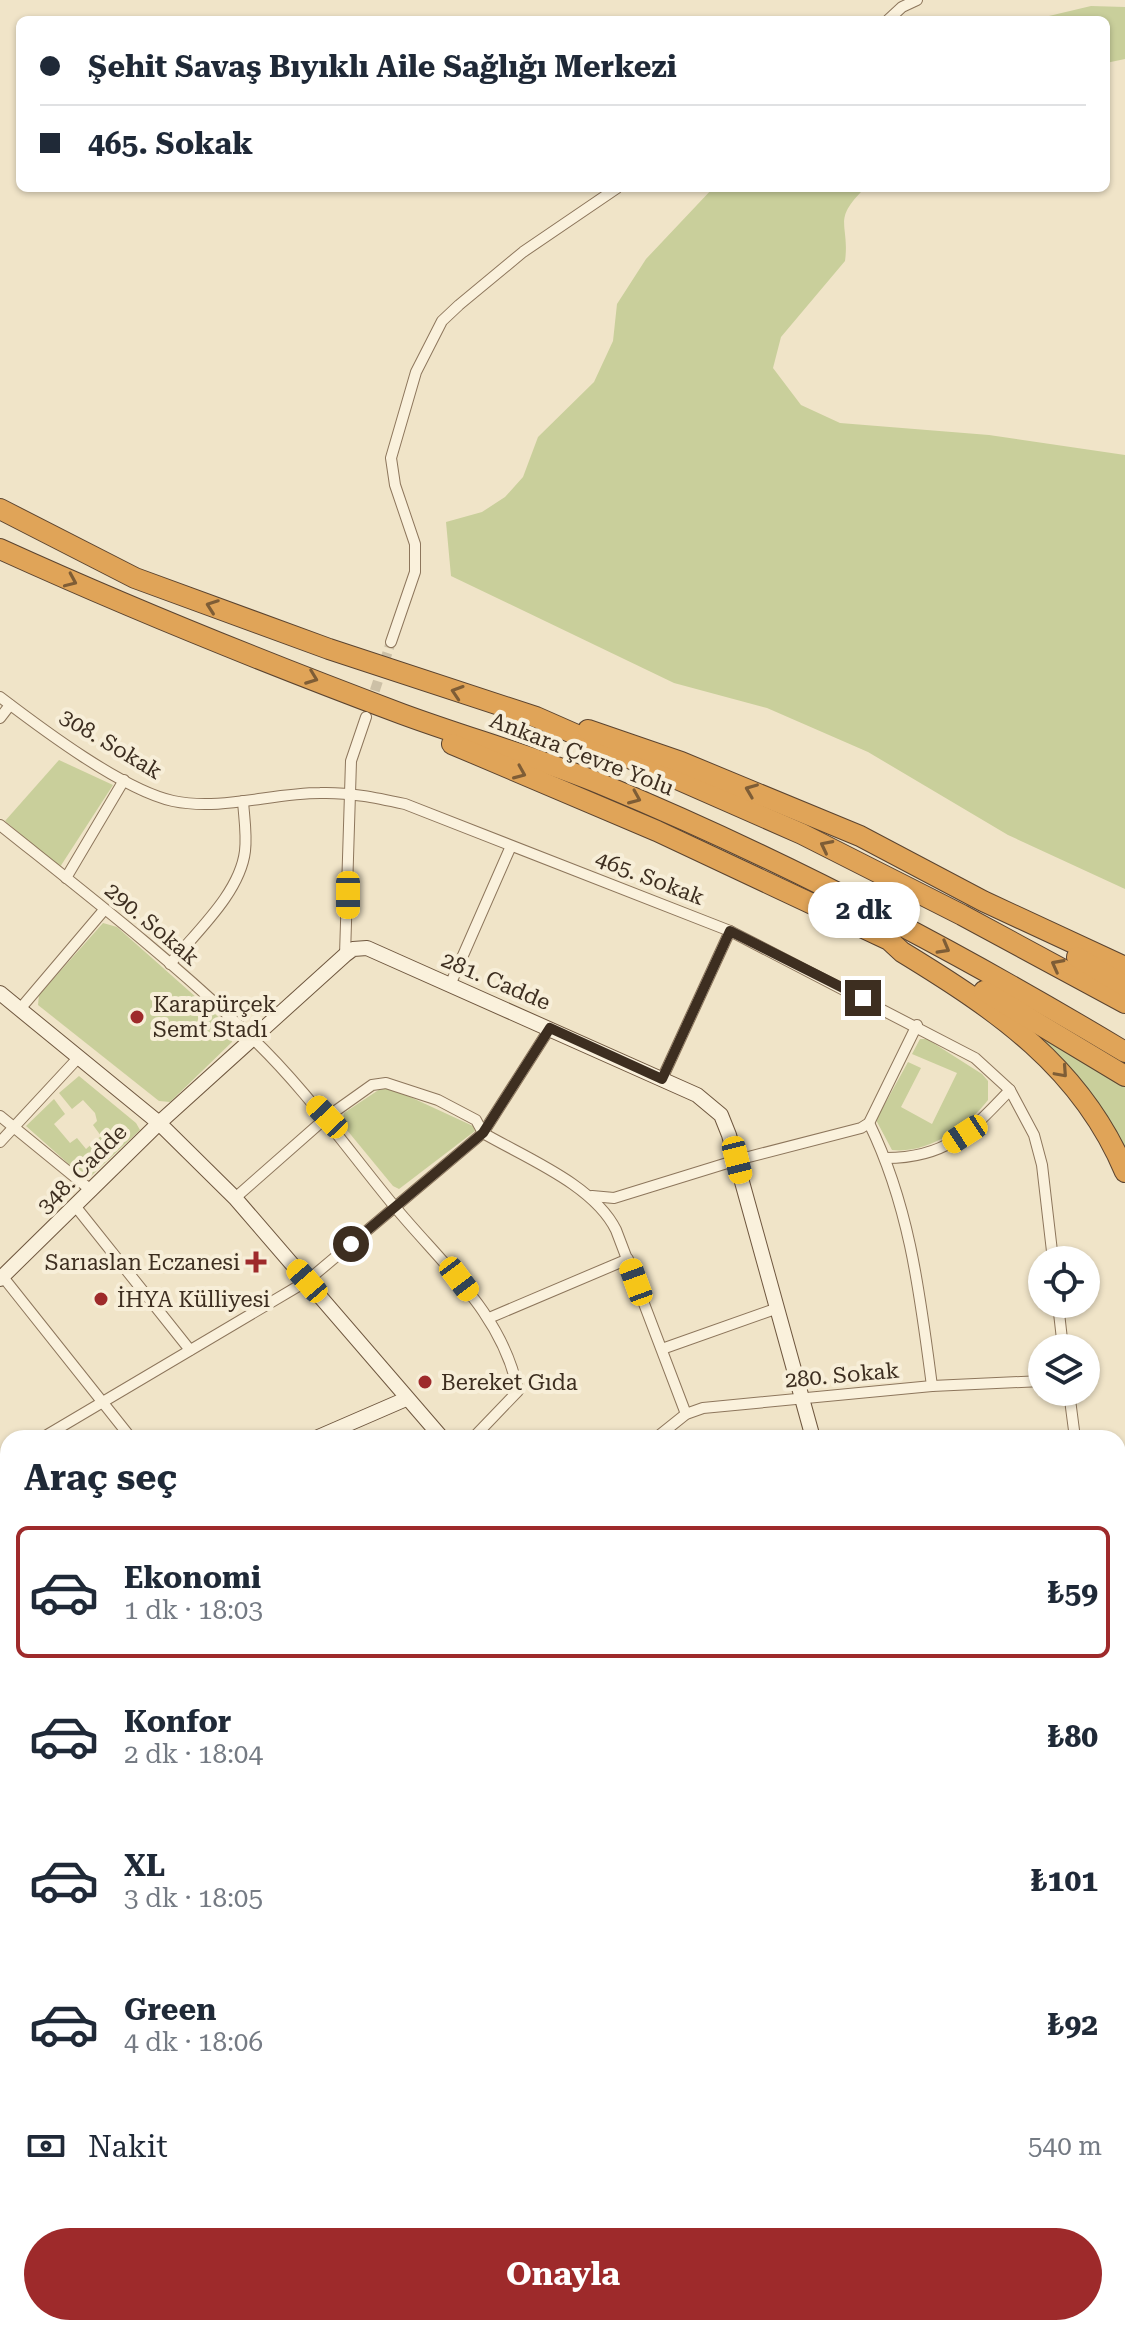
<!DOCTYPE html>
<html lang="tr">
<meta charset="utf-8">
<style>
body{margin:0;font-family:"Roboto Serif",serif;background:#f2f2f3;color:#1f2937;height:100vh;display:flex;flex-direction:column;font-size:30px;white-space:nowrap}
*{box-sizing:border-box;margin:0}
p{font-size:26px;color:#747a83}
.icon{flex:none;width:44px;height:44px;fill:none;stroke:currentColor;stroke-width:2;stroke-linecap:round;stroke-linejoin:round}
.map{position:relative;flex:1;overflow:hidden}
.details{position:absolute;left:0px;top:1430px;width:1126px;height:906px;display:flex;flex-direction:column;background:#fff;border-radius:24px 24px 0 0;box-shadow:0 2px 6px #0004}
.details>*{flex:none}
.top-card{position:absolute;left:16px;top:16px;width:1094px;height:176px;border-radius:12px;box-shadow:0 2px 6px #0004;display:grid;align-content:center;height:176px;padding:0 24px;background:#fff}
.controls{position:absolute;left:1028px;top:1246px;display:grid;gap:16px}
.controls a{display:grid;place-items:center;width:72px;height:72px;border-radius:50%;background:#fff;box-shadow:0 2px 6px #0004;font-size:40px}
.end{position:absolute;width:36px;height:36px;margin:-18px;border:10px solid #3d2e20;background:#fff;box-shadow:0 0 0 4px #fff}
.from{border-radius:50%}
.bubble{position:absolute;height:56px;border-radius:28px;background:#fff;box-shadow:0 2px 6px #0004;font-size:26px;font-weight:700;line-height:56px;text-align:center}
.car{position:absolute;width:24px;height:48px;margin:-24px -12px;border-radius:10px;box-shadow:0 0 6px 2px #0007;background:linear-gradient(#f5c518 24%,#345 0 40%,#f5c518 0 76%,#345 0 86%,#f5c518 0)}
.top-card b{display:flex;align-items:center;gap:28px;height:76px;font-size:30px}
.top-card b+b{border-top:2px solid #e0e1e3}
.top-card i{width:20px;height:20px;background:#1f2937}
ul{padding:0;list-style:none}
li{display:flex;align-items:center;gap:24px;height:132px;margin:0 16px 12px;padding:0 8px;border:4px solid transparent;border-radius:12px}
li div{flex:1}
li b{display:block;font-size:30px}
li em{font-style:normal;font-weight:700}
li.active{border-color:#9e2a2b}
li>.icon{width:72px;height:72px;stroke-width:1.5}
h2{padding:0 24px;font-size:36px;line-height:96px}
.pay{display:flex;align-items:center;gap:20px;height:88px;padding:0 24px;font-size:30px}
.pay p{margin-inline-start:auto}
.primary-button{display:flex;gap:16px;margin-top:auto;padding:16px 24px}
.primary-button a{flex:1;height:92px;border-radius:48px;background:#9e2a2b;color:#fff;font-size:32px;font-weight:700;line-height:92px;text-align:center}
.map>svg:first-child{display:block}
</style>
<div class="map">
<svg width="1125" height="2335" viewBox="0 0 1125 2335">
<rect width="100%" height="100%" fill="#f0e4c8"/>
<g fill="#c9cf9b">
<path d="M1091,6L1125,7V59L1106,63V20H1032Z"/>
<path d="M713,188H865C831,221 850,223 845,261L781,337L773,368L801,405L840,423L989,435L1125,455V889L1008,835L868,752L767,708L674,683L451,576L446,522L482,512L505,497L523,477L538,437L594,382L613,341L617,304L646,259Z"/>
<path d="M59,760L113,785L60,867L5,821Z"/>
<path d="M103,923L117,927L233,1030L232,1042L170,1102L159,1101L38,1005L39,995Z"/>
<path d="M1022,1024L1125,1081V1165Z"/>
<path d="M920,1039H927L982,1074L988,1081V1100C967,1127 928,1154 892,1150L876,1120L908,1062L921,1068L901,1107L932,1124L957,1073L912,1054Z"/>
<path d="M79,1076L136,1123L140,1130L91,1176L81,1175L26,1126L54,1099L65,1114L54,1124L70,1143L77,1138L86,1149L101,1136L93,1125L97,1121L95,1113L83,1100L72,1109L59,1093Z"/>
<path d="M380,1089H393L473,1126L475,1131L399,1189L393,1186L342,1124L344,1113Z"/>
<path d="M112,2328H287L279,2335H119Z"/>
</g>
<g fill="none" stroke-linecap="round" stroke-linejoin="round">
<path stroke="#ccc0a6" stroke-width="10" stroke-dasharray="10 5" stroke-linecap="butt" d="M370,705L391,642"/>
<g stroke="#8d765c" stroke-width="12">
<g id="street">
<path d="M888,20L902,7L917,0"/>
<path d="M391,642L415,572V544L395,485L391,458L416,372L442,321L459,305L523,252L617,188"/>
<path d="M0,697C42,729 123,790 173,801C221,811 272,793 320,793C349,792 377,798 405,804L730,931L975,1058L1010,1090L1034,1135L1042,1165L1053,1260"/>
<path d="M0,718L10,705"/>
<path d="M0,825C85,893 172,960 250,1036C305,1088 347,1149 395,1207C442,1264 503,1314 518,1391L473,1438"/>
<path d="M66,878L124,780"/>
<path d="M345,955L351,761L366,717"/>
<path d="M170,964C196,932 240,893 245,851C247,834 244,817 243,801"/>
<path d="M450,985L511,846"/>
<path d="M20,1009L104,910"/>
<path d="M662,1079L730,931"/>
<path d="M0,1116L92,1191"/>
<path d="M869,1123C910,1207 920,1295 932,1386"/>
<path d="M0,1142L78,1058"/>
<path d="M886,1158C947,1158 971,1131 1010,1090"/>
<path d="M592,1196L614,1198L737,1160L861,1128L869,1123L917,1025"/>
<path d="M235,1198L327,1117L372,1085L386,1083L438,1100L476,1120L483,1133C526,1158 594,1185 616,1230L686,1414"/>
<path d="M76,1207L190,1350"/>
<path d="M3,1277L131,1438"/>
<path d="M1058,1304L1063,1348"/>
<path d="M489,1318L628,1259"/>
<path d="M662,1349L775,1309"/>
<path d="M1069,1392L1075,1438"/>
<path d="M42,1438L307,1281L483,1133L550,1028"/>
<path d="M656,1438L686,1414L703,1408L932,1386L1042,1381"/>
<path d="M0,1463L8,1459"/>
<path d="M0,1517L8,1534"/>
<path d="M0,1713L8,1709"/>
<path d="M0,1831L8,1829"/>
<path d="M0,2130L8,2126"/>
<path d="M0,2212L8,2222"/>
<path d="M98,2328L105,2335"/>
<path d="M37,2335L46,2328"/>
</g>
</g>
<g stroke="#6f573f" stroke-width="16">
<g id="secondary">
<path d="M0,993L159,1123L235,1198L442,1438"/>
<path d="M0,1279L159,1123L345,955L353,949L367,948L697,1095L721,1115L729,1135L813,1438"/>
<path d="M316,1438L406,1399"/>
<path d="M0,1609L8,1604"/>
<path d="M0,1744L8,1774"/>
<path d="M1118,1904L1125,1899"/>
<path d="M1118,1946L1125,1940"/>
<path d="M295,2335L303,2328"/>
<path d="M323,2335L330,2328"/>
</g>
</g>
<g stroke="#5b4430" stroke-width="22">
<g id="highway">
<path d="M0,509L135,578L329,649L536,717L802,834L962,915L1125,1003"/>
<path d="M0,549C132,609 266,663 402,714C467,738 536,757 601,784C782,859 957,951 1125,1052"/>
<path d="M588,730L681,762L860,836L983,901L1125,967"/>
<path d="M452,744L657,831L889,940L902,952C997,1010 1081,1067 1125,1172"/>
<path d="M1077,957L1125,986"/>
<path d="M984,991L1125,1076"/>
<path d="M1118,1886L1125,1878"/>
</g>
</g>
<use href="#street" stroke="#faf1dc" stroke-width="10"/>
<use href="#secondary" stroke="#faf1dc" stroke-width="14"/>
<use href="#highway" stroke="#e0a458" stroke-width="20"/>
</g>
<defs><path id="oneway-chevron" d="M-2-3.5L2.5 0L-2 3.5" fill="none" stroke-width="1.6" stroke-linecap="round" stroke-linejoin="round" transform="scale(2)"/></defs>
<g stroke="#7e5d36">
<use href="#oneway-chevron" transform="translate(71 581) rotate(24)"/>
<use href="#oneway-chevron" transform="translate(212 606) rotate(-160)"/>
<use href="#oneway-chevron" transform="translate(312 678) rotate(21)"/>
<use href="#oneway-chevron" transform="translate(457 692) rotate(-162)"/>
<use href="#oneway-chevron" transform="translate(520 773) rotate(23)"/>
<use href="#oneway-chevron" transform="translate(751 790) rotate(-158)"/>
<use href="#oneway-chevron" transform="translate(635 798) rotate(23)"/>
<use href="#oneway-chevron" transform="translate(826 846) rotate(-153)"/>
<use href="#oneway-chevron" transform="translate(944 948) rotate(29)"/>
<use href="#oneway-chevron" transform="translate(1057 965) rotate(-152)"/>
<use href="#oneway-chevron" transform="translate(1062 1072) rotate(48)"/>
</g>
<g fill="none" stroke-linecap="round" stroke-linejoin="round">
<path stroke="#3d2e20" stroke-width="10" d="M351,1244L483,1133L550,1028L662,1079L730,931L863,998"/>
</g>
<g fill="#9e2a2b" stroke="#f7eed8" stroke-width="3">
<circle cx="137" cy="1017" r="8"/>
<path d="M252 1250h8v8h8v8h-8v8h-8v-8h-8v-8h8z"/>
<circle cx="101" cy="1299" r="8"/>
<circle cx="425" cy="1382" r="8"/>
</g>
<g text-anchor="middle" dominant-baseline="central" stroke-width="8" stroke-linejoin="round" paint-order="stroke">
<g font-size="22" fill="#3d2e20" stroke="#f7eed8">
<text transform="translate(111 744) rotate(31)">308. Sokak</text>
<text transform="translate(582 754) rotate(21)">Ankara Çevre Yolu</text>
<text transform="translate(650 878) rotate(21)">465. Sokak</text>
<text transform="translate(152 924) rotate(40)">290. Sokak</text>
<text transform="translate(496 981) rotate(23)">281. Cadde</text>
<text transform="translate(82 1169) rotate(-45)">348. Cadde</text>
<text transform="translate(842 1375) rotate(-5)">280. Sokak</text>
</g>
<g font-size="22" fill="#3d2e20" stroke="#f7eed8" text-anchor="start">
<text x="153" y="1004">Karapürçek<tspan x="153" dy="25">Semt Stadı</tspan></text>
<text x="240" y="1262" text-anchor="end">Sarıaslan Eczanesi</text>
<text x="117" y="1299">İHYA Külliyesi</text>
<text x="441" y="1382">Bereket Gıda</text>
</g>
</g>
</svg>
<div class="controls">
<a><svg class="icon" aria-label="locate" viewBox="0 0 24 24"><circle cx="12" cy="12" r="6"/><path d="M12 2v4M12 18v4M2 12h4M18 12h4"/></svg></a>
<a><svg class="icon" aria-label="layers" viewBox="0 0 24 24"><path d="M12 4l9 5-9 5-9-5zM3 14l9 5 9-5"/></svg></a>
</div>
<i class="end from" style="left:351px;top:1244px"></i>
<i class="end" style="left:863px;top:998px"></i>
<div class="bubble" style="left:808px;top:882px;width:112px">2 dk</div>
<i class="car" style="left:348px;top:895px;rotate:180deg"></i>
<i class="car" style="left:327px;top:1117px;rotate:317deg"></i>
<i class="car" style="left:965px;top:1134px;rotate:237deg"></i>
<i class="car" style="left:737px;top:1160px;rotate:166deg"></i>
<i class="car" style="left:459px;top:1279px;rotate:143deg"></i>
<i class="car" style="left:307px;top:1281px;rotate:319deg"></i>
<i class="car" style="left:636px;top:1282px;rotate:340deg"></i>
<div class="top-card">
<b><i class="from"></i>Şehit Savaş Bıyıklı Aile Sağlığı Merkezi</b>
<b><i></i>465. Sokak</b>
</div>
<section class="details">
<h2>Araç seç</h2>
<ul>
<li class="active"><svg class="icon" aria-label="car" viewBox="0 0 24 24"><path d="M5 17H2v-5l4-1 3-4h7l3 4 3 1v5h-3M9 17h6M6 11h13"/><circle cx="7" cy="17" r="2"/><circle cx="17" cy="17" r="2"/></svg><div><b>Ekonomi</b><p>1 dk · 18:03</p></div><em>₺59</em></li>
<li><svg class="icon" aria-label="car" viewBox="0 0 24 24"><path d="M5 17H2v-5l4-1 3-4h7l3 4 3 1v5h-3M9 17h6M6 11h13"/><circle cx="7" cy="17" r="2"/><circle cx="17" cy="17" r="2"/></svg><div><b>Konfor</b><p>2 dk · 18:04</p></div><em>₺80</em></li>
<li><svg class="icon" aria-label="car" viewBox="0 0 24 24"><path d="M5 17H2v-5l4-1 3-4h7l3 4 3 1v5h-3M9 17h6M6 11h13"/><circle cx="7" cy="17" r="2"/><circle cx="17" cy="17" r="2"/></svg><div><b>XL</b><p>3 dk · 18:05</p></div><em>₺101</em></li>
<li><svg class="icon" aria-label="car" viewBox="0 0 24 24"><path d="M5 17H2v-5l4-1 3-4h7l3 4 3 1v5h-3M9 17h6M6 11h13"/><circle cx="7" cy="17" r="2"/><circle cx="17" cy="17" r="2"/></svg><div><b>Green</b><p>4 dk · 18:06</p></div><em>₺92</em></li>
</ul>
<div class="pay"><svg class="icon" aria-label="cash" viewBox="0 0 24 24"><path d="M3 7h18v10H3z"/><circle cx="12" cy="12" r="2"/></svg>Nakit<p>540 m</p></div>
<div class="primary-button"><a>Onayla</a></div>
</section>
</div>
